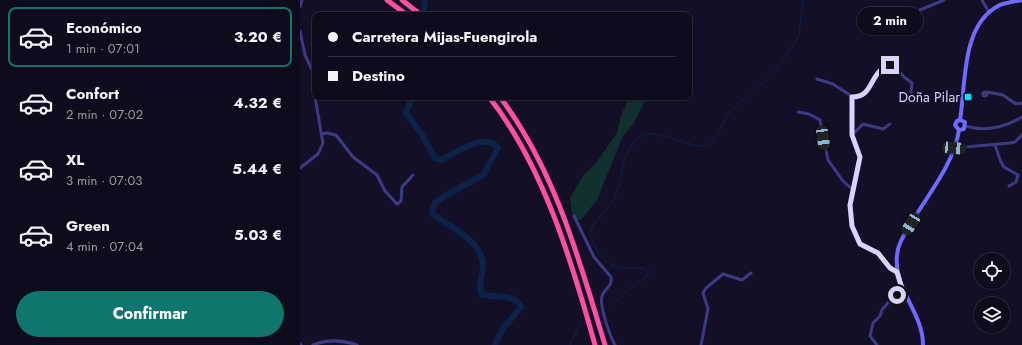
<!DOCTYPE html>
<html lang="es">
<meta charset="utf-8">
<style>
body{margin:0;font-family:Jost,sans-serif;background:#1c1929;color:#f1f3f6;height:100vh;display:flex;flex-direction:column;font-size:15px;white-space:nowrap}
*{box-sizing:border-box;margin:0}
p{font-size:13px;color:#9b9ba3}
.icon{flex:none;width:22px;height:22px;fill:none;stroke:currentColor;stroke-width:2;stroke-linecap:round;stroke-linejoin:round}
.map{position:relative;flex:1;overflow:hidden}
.panel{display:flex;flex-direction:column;background:#0e0b1c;width:300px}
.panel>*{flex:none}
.banner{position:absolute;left:12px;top:12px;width:380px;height:88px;border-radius:8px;box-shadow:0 1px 3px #0004,0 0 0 1px #2e2b3b;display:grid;align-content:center;height:88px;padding:0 16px;background:#0e0b1c}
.tools{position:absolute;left:674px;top:253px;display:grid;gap:8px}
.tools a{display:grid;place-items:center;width:36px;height:36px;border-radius:50%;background:#0e0b1c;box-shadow:0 1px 3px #0004,0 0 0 1px #2e2b3b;font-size:20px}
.end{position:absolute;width:18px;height:18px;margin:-9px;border:5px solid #d9d4ff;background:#111;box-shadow:0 0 0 2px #111}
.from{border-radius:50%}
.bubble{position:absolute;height:28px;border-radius:14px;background:#0e0b1c;box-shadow:0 1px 3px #0004,0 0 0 1px #2e2b3b;font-size:13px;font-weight:700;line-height:28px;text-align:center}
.car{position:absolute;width:12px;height:24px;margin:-12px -6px;border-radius:5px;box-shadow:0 0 3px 1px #0007;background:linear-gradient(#222 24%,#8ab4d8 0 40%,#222 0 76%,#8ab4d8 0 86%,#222 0)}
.banner b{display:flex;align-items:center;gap:14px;height:38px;font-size:15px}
.banner b+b{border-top:1px solid #2e2b3b}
.banner i{width:10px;height:10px;background:#f1f3f6}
ul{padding:7px 0 0;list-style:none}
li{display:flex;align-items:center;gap:12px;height:60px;margin:0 8px 6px;padding:0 8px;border:2px solid transparent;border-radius:8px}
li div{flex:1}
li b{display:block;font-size:15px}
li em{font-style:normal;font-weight:700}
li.active{border-color:#0f766e}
li>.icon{width:36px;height:36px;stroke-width:1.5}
.cta{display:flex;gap:8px;margin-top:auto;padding:8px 16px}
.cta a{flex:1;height:46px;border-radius:24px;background:#0f766e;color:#fff;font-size:16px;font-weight:700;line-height:46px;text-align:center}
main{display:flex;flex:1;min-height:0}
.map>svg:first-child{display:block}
</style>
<main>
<section class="panel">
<ul>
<li class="active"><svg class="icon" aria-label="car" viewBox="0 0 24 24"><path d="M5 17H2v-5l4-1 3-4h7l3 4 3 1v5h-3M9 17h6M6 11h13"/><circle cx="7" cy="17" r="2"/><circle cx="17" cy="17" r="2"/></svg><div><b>Económico</b><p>1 min · 07:01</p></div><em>3.20 €</em></li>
<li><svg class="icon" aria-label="car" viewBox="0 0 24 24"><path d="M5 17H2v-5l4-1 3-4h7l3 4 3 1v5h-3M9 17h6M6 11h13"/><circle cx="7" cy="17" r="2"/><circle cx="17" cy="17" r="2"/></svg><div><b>Confort</b><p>2 min · 07:02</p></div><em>4.32 €</em></li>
<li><svg class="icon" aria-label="car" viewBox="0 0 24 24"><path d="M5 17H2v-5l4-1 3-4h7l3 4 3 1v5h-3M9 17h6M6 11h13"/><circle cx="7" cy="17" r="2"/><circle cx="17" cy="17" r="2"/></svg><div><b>XL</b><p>3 min · 07:03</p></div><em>5.44 €</em></li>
<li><svg class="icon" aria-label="car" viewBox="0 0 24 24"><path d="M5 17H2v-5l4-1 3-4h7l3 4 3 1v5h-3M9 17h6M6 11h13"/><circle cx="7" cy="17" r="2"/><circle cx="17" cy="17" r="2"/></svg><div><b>Green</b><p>4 min · 07:04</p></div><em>5.03 €</em></li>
</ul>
<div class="cta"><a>Confirmar</a></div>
</section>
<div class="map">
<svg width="722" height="345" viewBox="0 0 722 345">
<rect width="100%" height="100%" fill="#130f26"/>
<path fill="#12302f" d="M330,97H347L334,123L323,136L297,200L280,221L273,218L270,198L283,176L296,163L317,133L321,115Z"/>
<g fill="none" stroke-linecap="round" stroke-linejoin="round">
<g stroke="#0c2248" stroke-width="1">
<path d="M309,308L334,285L348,276V271C337,262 319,277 301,256C296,249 290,240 291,231C292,221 311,207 315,197C323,178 322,144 343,135C358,129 389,148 408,146L416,137L430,111L471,76L482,62L499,36L503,0"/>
<path d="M270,345L280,324"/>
</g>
<g stroke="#0c2248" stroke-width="6">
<path d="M124,10L125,0"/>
<path d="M112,97L106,113L122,135L135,158L142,160C155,153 185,131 198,148L183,175L143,197L135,203L132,213C149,228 181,238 183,265C183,276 177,284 182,295C194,297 216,294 221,307L202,330L195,345"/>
</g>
<g stroke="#3d3a85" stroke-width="3">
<path d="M682,0L689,12"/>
<path d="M0,7L2,0"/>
<path d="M620,10L644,0"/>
<path d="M0,31L5,55L15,76"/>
<path d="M517,79L533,84L553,97L552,135L560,157L550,205L552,226L560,244L578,253L590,268L597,272"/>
<circle cx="685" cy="94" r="2"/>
<path d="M687,92L703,95L716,104L722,103"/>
<path d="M553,97C576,98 571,59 595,66L604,77L612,83L611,92"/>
<path d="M498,112L509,114L520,120L528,160L543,181L553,190"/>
<path d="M665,126C686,132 704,128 722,117"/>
<path d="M22,134L27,133L36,135L53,157L77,175L85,191L97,204L101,201L102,187L113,175"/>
<path d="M553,134L563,124L583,129L590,124"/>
<path d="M695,145L701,162L704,167L718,175L716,182L709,186"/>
<path d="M654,148L710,143L715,142L722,135"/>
<path d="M0,168L18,154L23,143L15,97"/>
<path d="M274,216L294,257L311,277C313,286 304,289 302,296C299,306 310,336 315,345"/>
<path d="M0,344L1,345"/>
<path d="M13,345C27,339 42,340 57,345"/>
<path d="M401,345L408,309L403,293L406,288L423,274L442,280L451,273"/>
<path d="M577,345L570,336L573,323L580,316L582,310L591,299L603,292"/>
</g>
<g stroke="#6f6bff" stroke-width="4">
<path d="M660,120C666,84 661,26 698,6C705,2 714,2 722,0"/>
<path d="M659,130L664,129L665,122L660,120"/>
<path d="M659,130L655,125L657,121L660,120"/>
<path d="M623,345C623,312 593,289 597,255C598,242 607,231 613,220C630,192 654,163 659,130"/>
</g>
<g stroke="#ff4fa3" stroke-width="5">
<path d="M87,0L107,15"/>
<path d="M102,0L121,15"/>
<path d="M189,97C243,165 272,262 295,345"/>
<path d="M200,97C255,170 279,259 305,345"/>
</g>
</g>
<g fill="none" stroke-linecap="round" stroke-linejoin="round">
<path stroke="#d9d4ff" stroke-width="5" d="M590,65C568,72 575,97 552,97V135L560,157L550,205L552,226L560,244L578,253L590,268L597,272L603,292L597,295"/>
</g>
<rect fill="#00e5ff" stroke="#130f26" stroke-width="1.5" x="664" y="93" width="8" height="8" rx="2"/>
<g text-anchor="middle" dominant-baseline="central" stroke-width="3" stroke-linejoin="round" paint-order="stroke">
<g font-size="14" fill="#d9d4ff" stroke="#130f26" text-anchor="end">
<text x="660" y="97">Doña Pilar</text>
</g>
</g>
</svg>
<div class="tools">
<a><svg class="icon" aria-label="locate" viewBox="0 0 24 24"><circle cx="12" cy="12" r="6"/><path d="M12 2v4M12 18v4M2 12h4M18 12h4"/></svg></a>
<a><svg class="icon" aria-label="layers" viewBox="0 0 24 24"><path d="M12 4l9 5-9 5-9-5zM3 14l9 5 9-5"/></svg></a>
</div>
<i class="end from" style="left:597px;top:295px"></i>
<i class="end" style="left:590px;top:65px"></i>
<div class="bubble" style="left:557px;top:7px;width:66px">2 min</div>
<i class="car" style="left:523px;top:138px;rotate:172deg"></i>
<i class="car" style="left:654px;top:148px;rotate:95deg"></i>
<i class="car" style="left:611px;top:224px;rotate:212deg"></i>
<div class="banner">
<b><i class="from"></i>Carretera Mijas-Fuengirola</b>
<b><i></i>Destino</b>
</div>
</div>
</main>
